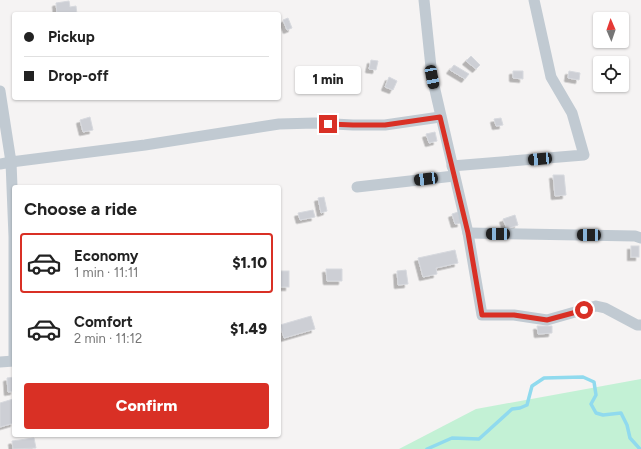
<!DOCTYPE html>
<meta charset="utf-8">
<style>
body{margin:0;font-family:Figtree,sans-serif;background:#f2f2f2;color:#222;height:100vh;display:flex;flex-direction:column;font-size:15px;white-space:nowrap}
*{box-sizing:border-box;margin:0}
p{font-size:13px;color:#767676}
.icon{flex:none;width:22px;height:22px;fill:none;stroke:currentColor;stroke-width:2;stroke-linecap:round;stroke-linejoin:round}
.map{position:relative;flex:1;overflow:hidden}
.sheet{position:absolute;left:12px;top:185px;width:269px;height:252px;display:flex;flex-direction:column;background:#fff;border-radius:4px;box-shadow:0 1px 3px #0004}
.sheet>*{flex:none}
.banner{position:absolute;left:12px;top:12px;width:269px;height:88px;border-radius:4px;box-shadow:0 1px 3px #0004;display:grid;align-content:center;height:88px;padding:0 12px;background:#fff}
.needle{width:26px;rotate:358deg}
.tools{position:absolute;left:593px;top:12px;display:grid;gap:8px}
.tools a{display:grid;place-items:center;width:36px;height:36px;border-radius:4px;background:#fff;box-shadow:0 1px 3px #0004;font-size:20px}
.end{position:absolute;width:18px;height:18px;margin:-9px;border:5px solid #d93025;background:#fff;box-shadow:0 0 0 2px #fff}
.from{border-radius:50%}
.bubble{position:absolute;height:28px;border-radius:4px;background:#fff;box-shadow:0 1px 3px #0004;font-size:13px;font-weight:800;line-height:28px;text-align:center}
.car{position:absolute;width:12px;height:24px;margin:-12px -6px;border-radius:5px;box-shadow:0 0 3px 1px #0007;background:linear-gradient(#222 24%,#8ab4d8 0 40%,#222 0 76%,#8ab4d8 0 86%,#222 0)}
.banner b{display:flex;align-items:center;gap:14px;height:38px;font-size:15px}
.banner b+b{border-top:1px solid #e0e0e0}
.banner i{width:10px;height:10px;background:#222}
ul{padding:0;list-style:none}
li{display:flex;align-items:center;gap:12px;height:60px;margin:0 8px 6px;padding:0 4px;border:2px solid transparent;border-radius:4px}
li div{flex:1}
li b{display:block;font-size:15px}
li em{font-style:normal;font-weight:800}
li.current{border-color:#d93025}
li>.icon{width:36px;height:36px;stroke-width:1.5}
h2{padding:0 12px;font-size:18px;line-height:48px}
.cta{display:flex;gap:8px;margin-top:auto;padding:8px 12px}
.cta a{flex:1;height:46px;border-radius:4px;background:#d93025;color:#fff;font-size:16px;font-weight:800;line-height:46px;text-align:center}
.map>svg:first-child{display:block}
</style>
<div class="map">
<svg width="641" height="449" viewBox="0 0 641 449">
<defs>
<filter id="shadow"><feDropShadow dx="-3.5" dy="3.5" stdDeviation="0" flood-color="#0004"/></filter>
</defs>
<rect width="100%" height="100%" fill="#f5f3f3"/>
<path fill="#c3f1d5" d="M641,379V449H399L476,409Z"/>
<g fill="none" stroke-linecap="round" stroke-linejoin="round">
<path stroke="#90daee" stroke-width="3.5" d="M427,449L452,438L479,439L512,409L520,408L527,405L532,386L544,378L583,377L594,382L596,395L591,404L596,413L603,415L621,413L627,425L630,438L640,449"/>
</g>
<g fill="#cdcfd5" stroke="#d7d9de" filter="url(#shadow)">
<path d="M69,1L70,7L76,6L77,14H57L56,3Z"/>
<path d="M288,18L292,28L287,30L283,20Z"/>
<path d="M471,56L480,65L476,69L466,61Z"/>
<path d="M371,60L378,61L376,70L369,69Z"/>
<path d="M454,65L469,74L465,79L450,70Z"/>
<path d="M354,69L355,79H348V70Z"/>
<path d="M513,71H523V79L513,78Z"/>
<path d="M569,71L580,73L579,80L568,78Z"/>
<path d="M389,77L397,81L393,90L385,87Z"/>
<path d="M90,117L93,130L83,132L80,120Z"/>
<path d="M501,118L503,125L496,126L494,119Z"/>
<path d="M435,132L437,141L429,143L426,134Z"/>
<path d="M553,175H564L566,195L555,196Z"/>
<path d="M324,197L327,211L321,213L318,198Z"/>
<path d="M313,210L315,217L300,220L298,213Z"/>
<path d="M458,212L461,223L455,224L452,214Z"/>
<path d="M515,215L518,225L507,229L503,219Z"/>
<rect x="631" y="246" width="8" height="11"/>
<path d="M455,250L458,263L436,268L437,274L423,277L418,258Z"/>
<path d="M326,269H342V281H327Z"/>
<path d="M406,270L408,284L398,285L397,271Z"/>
<rect x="279" y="271" width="10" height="16"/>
<path d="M311,316L315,329L284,338L280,325Z"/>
<path d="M537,326H552V333L538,334Z"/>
<path d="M14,377V391L8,392L7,378Z"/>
<path d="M13,399L14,404V423L0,427V403Z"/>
<path d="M34,438L36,448L13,449L12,441Z"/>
</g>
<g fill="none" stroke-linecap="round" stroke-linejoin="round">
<g stroke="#c1cad2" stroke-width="11">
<path d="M424,0L432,77L468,233L482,315H514L547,320L596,306L605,308L637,325H641"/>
<path d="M0,91L11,162L145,145L279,124L315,123L353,125H385L440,117"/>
<path d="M0,164L11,162L14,237V361"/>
<path d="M452,166L584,155L572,113L551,77L534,0"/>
<path d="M357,187L454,176"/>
<path d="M468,233L635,236L641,238"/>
<path d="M0,362L14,361"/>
</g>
</g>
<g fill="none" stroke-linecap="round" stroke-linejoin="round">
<path stroke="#d93025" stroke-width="5" d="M328,124L353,125H385L440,117L468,233L482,315H514L547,320L584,310"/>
</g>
</svg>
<div class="tools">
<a><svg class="needle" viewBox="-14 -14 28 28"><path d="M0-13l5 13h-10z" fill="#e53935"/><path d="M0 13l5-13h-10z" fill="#767676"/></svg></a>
<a><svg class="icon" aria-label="locate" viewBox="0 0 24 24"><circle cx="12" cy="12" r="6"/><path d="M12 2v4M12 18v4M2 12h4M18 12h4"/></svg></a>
</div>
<i class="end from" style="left:584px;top:310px"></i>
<i class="end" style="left:328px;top:124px"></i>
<div class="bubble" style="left:295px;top:66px;width:66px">1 min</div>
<i class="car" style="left:432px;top:77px;rotate:169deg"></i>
<i class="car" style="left:540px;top:159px;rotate:265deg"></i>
<i class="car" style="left:426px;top:179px;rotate:263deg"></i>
<i class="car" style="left:498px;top:234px;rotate:271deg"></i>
<i class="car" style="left:589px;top:235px;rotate:271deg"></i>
<div class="banner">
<b><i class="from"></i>Pickup</b>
<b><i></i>Drop-off</b>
</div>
<section class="sheet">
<h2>Choose a ride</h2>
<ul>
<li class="current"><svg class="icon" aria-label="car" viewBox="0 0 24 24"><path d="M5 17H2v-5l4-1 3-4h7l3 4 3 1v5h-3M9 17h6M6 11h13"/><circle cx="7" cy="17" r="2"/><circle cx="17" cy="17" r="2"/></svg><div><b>Economy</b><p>1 min · 11:11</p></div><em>$1.10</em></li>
<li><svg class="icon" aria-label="car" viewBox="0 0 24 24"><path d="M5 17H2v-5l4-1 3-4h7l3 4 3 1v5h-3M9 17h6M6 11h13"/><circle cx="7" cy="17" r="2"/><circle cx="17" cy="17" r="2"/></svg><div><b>Comfort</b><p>2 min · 11:12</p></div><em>$1.49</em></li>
</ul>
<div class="cta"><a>Confirm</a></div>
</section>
</div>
